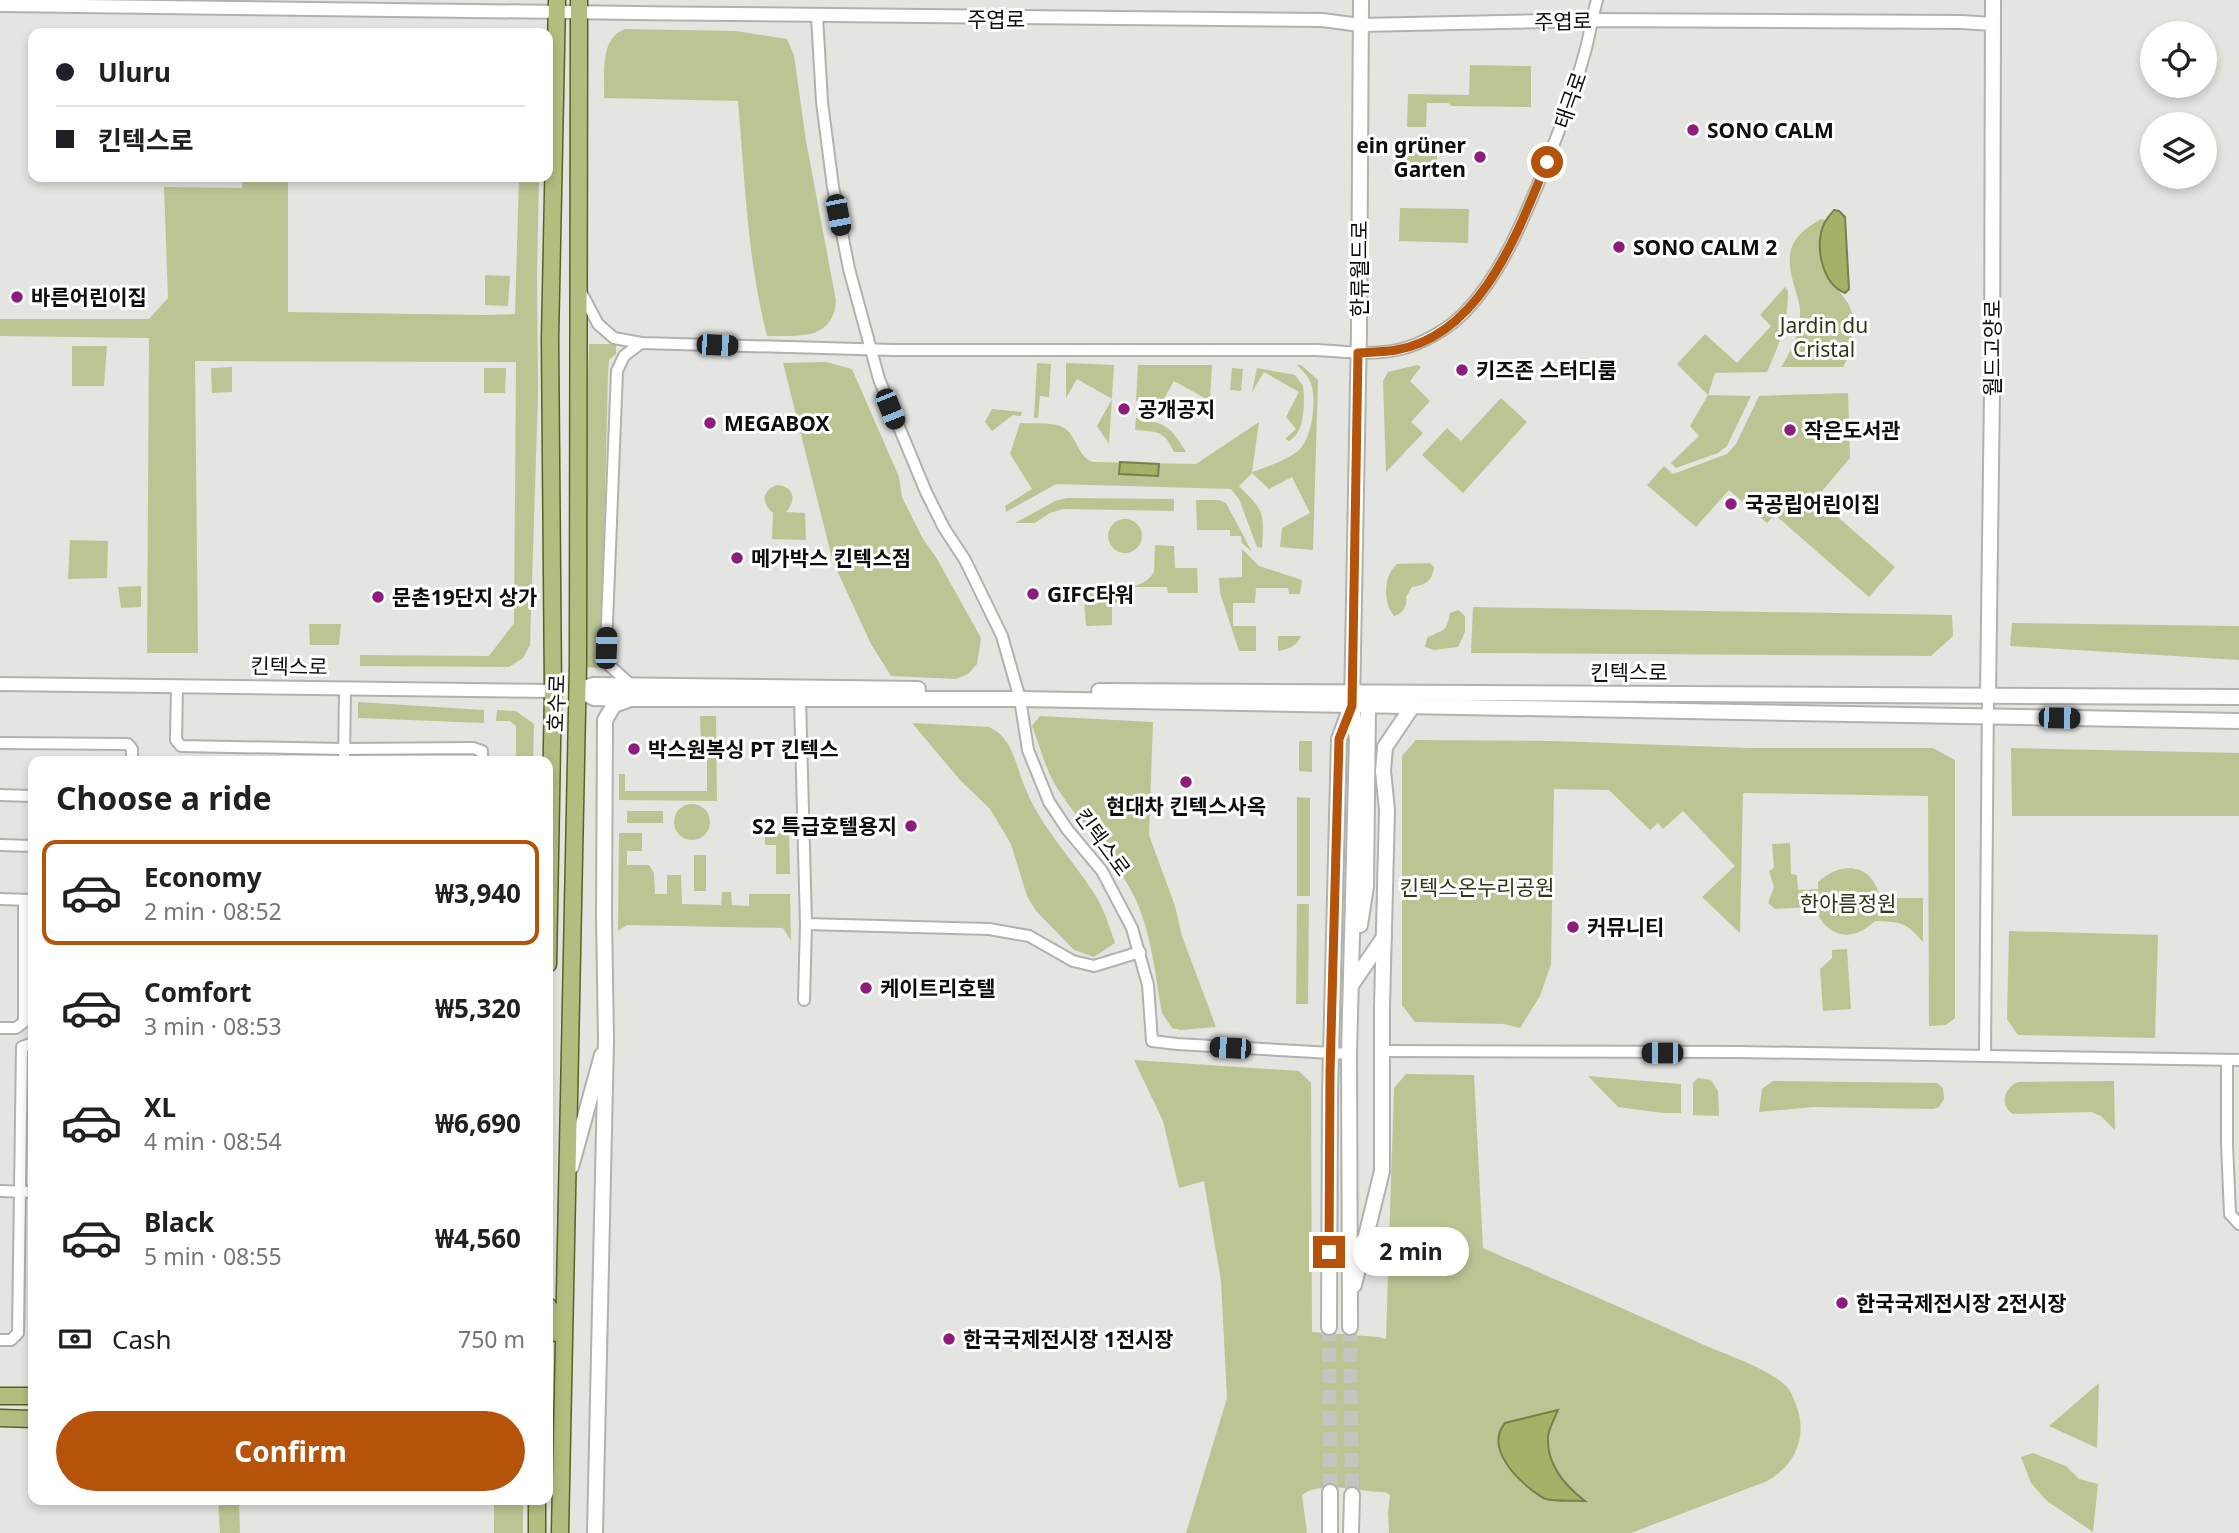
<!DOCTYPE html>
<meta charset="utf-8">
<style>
body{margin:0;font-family:"Noto Sans","Noto Sans KR",sans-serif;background:#f6f6f6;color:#202124;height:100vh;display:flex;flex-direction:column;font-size:26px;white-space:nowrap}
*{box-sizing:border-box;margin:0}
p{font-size:23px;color:#757577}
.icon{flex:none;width:38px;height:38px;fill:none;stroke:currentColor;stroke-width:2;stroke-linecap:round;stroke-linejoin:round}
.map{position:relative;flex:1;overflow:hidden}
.details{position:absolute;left:28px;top:756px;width:525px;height:749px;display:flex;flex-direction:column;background:#fff;border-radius:14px;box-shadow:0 4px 10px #0003}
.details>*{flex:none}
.top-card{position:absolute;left:28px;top:28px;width:525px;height:154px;border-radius:14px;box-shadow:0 4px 10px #0003;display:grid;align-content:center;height:154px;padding:0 28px;background:#fff}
.tools{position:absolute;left:2140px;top:21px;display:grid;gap:14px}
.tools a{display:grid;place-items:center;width:77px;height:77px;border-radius:50%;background:#fff;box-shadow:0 4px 10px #0003;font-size:35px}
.end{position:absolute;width:32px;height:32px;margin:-16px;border:9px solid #b45309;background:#fff;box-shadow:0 0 0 4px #fff}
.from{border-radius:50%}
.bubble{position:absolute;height:49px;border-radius:24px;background:#fff;box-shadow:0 4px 10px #0003;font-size:23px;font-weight:700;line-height:49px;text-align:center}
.car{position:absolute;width:21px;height:42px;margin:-21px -10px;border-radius:9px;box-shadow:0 0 5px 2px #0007;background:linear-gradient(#222 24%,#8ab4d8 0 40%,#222 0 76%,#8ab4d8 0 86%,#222 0)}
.top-card b{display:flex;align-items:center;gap:24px;height:66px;font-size:26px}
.top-card b+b{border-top:2px solid #e0e0e0}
.top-card i{width:18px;height:18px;background:#202124}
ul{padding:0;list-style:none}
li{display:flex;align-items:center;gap:21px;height:105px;margin:0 14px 10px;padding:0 14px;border:4px solid transparent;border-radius:14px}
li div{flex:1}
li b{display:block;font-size:26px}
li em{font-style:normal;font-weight:700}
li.active{border-color:#b45309}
li>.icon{width:63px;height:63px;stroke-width:1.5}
h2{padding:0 28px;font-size:32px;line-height:84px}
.pay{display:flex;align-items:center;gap:18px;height:77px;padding:0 28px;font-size:26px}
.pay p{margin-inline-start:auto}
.action{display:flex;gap:14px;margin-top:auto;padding:14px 28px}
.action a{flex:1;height:80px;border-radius:42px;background:#b45309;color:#fff;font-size:28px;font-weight:700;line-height:80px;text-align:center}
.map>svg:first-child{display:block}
</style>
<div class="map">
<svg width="2239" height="1533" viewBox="0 0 2239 1533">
<rect width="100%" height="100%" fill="#e4e5e1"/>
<g fill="#bbc594">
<path d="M625,29L736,31L787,39L794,55L806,141L836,301C832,342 798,335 767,336C747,258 745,180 738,101L604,98C605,75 599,38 625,29Z"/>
<path d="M1470,65L1531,66V107L1452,106L1448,103H1427L1426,127H1407L1408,94L1469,95Z"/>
<path d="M1400,152L1437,153V177L1400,176Z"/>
<path d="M243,177H288V312L484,315L515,314L519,177H539L537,272L538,396L530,645L523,658L509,667L360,666V655L489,656L514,623L516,362L195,361L198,653H147L149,338L0,336V319H149L168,298L164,187L242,188Z"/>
<path d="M1400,208L1469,209L1468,243L1399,241Z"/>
<path d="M1821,219L1826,220L1823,225L1833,283L1848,303L1852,313L1851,352L1843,367H1781C1791,352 1801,330 1800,311C1800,303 1796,293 1794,285C1784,251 1791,236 1821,219Z"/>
<path d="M485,275L510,276L508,306L485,305Z"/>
<path d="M1785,287L1788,291C1788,325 1780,342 1767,372L1715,373L1708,395L1751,396L1727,446L1718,453L1676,468L1671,463L1699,436L1690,426L1708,395L1677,364L1705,334L1737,363L1771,326L1760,315Z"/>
<path d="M589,344H616V354L609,360L608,374L601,668L580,667Z"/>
<path d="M72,346H107L104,386H72Z"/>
<path d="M826,362L852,369L899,477L902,497L923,539L936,557L981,638L977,664L968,674L956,679L891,676L871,644L833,562L783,363Z"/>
<path d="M1037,363L1051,364L1049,397L1040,396L1038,418H1034Z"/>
<path d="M1066,363L1114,365L1109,444L1097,426L1112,399L1077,379L1066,398Z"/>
<path d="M1138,365H1212L1210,401L1174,381L1161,404L1136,401Z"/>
<path d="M1297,365H1301L1318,380L1313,550L1280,547L1282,528L1310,513L1292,477L1269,489L1252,473L1239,486C1265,512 1264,512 1262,548L1257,547L1239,499L1231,489L1056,484L1006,512L1005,506L1032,489L1010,454L1020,423C1032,424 1048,422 1060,426C1077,432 1076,456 1093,462L1196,464L1259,422L1252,472C1265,468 1286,460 1298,451C1312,440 1317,400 1311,383C1308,376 1302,370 1297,365Z"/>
<path d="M1417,365L1421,367L1410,381L1430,401L1411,422L1423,433L1386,472L1383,381L1388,372Z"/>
<path d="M232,367V392L212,393L211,368Z"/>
<path d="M484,368H506L505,393H484Z"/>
<path d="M1232,368L1243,369L1241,391L1230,390Z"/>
<path d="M1257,368L1295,375L1303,386C1305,402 1305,434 1289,441L1285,439L1296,429L1286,417L1299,392L1264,372L1252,392Z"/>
<path d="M1848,393L1850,458L1816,498L1895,567L1869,597L1775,515L1767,523L1729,490L1696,527L1647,485L1664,466L1673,474L1727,454L1736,444L1759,396Z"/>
<path d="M1501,398L1527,422L1463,493L1422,455L1447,428L1461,441Z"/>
<path d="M992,409L1022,412L1021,416L1013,415L992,431L985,422Z"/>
<path d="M1136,418C1166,424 1170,425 1186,452H1174C1164,430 1157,432 1135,430Z"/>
<path d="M777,485C794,486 797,501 786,512L805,513L806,540L772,539L773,513C761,504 762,490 777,485Z"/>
<path d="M1067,498L1174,499V511L1063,509L1050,513L1035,523H1015L1055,501Z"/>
<path d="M1196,500H1219L1226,503L1252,552L1242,543L1241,536H1230V530H1197Z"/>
<circle cx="1125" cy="536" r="17"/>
<path d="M70,540L108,541L107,578L68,579Z"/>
<path d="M1155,545L1174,546L1175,568H1197L1198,593H1168L1167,587H1134V602L1112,603V625L1086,626L1083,588C1106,587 1140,595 1154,572Z"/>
<path d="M1242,549L1259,566L1302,580L1300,594H1289L1288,588H1256L1255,603H1233V626H1256V651H1239L1220,593L1219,578L1242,577Z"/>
<path d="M1430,563L1434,567C1432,581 1426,585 1412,587L1406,597C1408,605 1403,614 1394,616C1383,602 1383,576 1397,564Z"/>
<path d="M141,586V607L121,608L118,587Z"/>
<path d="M1473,607L1952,615L1953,636L1931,656L1471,653Z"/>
<path d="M1458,610L1465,616V632L1458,647L1434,650L1425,647L1427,638C1444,628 1446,634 1450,613Z"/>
<path d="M2012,623L2239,626V660L2010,646Z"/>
<path d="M309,624H341L339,645H310Z"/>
<path d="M1278,636H1301C1297,646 1289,649 1278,651Z"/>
<path d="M358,702L484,710V723L358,718Z"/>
<path d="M497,710L516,711L534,724L533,761H516V726L510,721H496Z"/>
<path d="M700,716H716L717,801L619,800V774H625V791H707V744L701,743Z"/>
<path d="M1040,716L1153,722L1149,835L1175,906L1182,936L1216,1027L1181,1030L1172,1028L1162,1013C1155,974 1151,929 1133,894C1114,857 1084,828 1061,794C1046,773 1041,749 1032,726Z"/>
<path d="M912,723L989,727C1014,738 1016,768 1026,790C1042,828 1072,859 1094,893C1104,908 1109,926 1115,943L1094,957L1074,950L1036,911L1027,896L1011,844L990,809L960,780Z"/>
<path d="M1416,740L1552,741L1750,748H1933L1955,760V1018L1946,1025L1929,1026L1928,796L1743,793L1740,933L1702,897L1735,866L1683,811L1663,829L1658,823L1650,830L1609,790L1554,789L1551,964L1540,996L1520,1028L1504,1024L1415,1022L1402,1005V756Z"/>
<path d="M1299,741H1312V772L1299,771Z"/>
<path d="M2011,748L2239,753V816H2012Z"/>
<path d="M1297,797L1310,798V896H1297Z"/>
<circle cx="692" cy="822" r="18"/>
<rect x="627" y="811" width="36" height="12"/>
<path d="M619,833H642V851H627V865H649L654,873L655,894H667V875H681L682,904L721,905L722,892H731L732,905L749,906V894H790L791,941L783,928L627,925L618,931Z"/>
<path d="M789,833L790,874H776V845H765V834Z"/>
<path d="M1790,843L1791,874L1797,875L1798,890L1818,889V882C1842,860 1873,864 1880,898H1923V942C1906,922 1901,922 1875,921C1851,944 1826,937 1814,907L1775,909L1768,903L1774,887L1769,871L1774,868L1772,844Z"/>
<rect x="694" y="855" width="12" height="36"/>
<path d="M1297,904H1309L1308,1004H1296Z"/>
<path d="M2009,931L2158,935L2155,1038L2018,1035L2007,1019Z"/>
<path d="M1847,949L1851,1009L1823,1011L1820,969L1832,958V950Z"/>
<path d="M1134,1060L1299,1071L1311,1083L1312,1332L1379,1337L1386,1339L1394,1088L1406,1074L1474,1075L1483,1248C1556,1280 1630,1311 1702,1344C1727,1355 1764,1367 1784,1384C1790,1389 1792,1395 1795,1402C1809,1435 1796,1466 1765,1482L1631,1533H1389L1388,1512L1390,1495L1385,1492C1360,1493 1324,1479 1302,1495L1307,1533H1186L1227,1398L1221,1281L1204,1181L1179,1188L1163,1121Z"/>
<path d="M1588,1076L1681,1084V1113H1663L1618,1107Z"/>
<path d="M1698,1078L1711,1080L1718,1091L1719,1116L1693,1115V1083Z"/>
<path d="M1773,1081L1937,1083L1943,1088L1944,1099L1939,1107L1934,1109L1814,1107L1759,1112L1762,1089Z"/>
<path d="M2114,1081L2115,1130L2101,1116L2091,1112L2013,1114C1999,1105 2004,1088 2018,1082Z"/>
<path d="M2099,1383L2097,1448L2049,1426Z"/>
<path d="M2033,1453L2066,1466L2079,1479L2098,1484L2093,1532L2047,1501L2031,1483L2021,1457Z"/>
<path d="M218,1500H239L240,1533H220Z"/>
<rect x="494" y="1500" width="29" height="33"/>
</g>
<g fill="#a4b167" stroke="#77804c" stroke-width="2">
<path d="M1834,210L1839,211L1845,217L1849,289L1845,293C1822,284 1814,245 1824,224C1826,219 1830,215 1834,210Z"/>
<path d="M1120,462L1159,464L1158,476L1119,474Z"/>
<path d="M1558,1410C1555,1418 1549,1428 1548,1436C1546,1464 1564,1485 1585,1501C1573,1500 1557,1502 1546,1499C1540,1497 1533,1491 1528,1487C1510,1472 1487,1445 1505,1423Z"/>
</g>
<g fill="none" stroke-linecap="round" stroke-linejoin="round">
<g stroke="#c4c5c1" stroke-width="14" stroke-dasharray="14 7" stroke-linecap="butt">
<path d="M1329,1327L1330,1492"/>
<path d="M1350,1327L1352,1495"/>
</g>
<g stroke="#b1b2ae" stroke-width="14">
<g id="minor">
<path d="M817,16L822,102L833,187L849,269L879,379L926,492L944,528L965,560L1002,636L1020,699L1028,750L1049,802L1067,829L1102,871L1132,928L1148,985L1152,1041L1177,1044L1349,1054"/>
<path d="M580,290L598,324L614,338L641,343L893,350H1317C1343,352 1371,355 1397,350C1421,345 1449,329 1466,311C1500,275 1520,227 1539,182C1556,139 1573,96 1585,52C1590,34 1592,17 1597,0"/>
<path d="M631,685L609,665L606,648L617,371L624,356L641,343"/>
<path d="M177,686L176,740L181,746L344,749L473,748L482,751V761"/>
<path d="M800,699L806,924L989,929L1029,936L1073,961L1094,966L1140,952"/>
<path d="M0,743L128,744L132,749V761"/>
<path d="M344,761L345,688"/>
<path d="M0,795L33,796"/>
<path d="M0,845L33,846"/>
<path d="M0,899L33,900"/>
<path d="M804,1000L806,924"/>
<path d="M0,1028H16L24,1022V900"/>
<path d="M1383,1051L1739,1052L2239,1060"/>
<path d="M1985,1056L1988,695"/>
<path d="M2227,1060V1144L2230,1214L2239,1224"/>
<path d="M0,1191L33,1192"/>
<path d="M0,1340H11L18,1333L22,1047L33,1043"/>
</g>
</g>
<g stroke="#b1b2ae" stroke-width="16">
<g id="tertiary">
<path d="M0,5C441,8 881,19 1322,20L1360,25L1591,20L1962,22L1992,24"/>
<path d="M0,684L553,691"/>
</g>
</g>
<g stroke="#b1b2ae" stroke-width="18">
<g id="secondary">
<path d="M577,690L594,698L632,699H1020L2239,721"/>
<path d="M577,690L594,685L918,689"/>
<path d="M1099,691L2239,697"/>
<path d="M1988,695L1992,392L1993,0"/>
<path d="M1360,925L1366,886L1368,706"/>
<path d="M1352,984L1384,937"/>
<path d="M571,1167L602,1055"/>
<path d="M1354,1285L1382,1171V1006L1387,810L1383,771L1385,747L1412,707"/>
<path d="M1329,1327L1330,1093L1339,739L1351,707"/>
<path d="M1350,1327L1349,1054L1357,739L1352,706L1359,330L1361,0"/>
<path d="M595,1533L606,1040L604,916L605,720L614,705L628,700"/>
<path d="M1330,1533V1492"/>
<path d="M1351,1533L1352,1495"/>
</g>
</g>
<g stroke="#596220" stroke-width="19">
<g id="primary">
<path d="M548,964L553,691L550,339L557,0"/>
<path d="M548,1306L553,1313V1333"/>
<path d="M0,1396H33"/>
<path d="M0,1418L33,1419"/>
<path d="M537,1533V1500"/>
<path d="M560,1533L578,664L579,0"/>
</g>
</g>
<use href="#minor" stroke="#fff" stroke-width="10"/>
<use href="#tertiary" stroke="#fff" stroke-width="12"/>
<use href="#secondary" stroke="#fff" stroke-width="14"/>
<use href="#primary" stroke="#b4bc80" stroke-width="16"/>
</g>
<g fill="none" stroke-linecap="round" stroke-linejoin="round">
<path stroke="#b45309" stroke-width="9" d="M1329,1252L1330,1073L1339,739L1352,706L1358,353C1371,352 1384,352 1396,350C1482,335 1518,231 1547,162"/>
</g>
<g fill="#8f1c7c" stroke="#fff" stroke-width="2.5">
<circle cx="1693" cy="130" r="7"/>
<circle cx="1480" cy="157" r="7"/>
<circle cx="1619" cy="247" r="7"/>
<circle cx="17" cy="297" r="7"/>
<circle cx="1462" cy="370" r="7"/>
<circle cx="1124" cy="409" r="7"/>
<circle cx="710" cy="423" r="7"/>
<circle cx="1790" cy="430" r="7"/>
<circle cx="1731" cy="504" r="7"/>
<circle cx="737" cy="558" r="7"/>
<circle cx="1033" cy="594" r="7"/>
<circle cx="378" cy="597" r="7"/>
<circle cx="634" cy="749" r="7"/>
<circle cx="1186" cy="782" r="7"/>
<circle cx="911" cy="826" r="7"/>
<circle cx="1573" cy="927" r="7"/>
<circle cx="866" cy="988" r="7"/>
<circle cx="1842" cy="1303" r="7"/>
<circle cx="949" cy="1339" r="7"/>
</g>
<g text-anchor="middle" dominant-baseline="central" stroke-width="6" stroke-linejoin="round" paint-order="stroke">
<g font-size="21" fill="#0e0e0d" stroke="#fff">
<text x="996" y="19">주엽로</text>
<text transform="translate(1563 21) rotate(-1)">주엽로</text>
<text transform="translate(1570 100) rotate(-71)">태극로</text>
<text transform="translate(1359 269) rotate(-90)">한류월드로</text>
<text transform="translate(1992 348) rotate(-90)">월드고양로</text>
<text transform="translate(289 666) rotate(1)">킨텍스로</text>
<text x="1629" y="672">킨텍스로</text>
<text transform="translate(556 703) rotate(-88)">호수로</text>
<text transform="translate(1103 842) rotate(54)">킨텍스로</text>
</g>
<g font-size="21" font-weight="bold" fill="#0e0e0d" stroke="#fff" text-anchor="start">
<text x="1707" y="130">SONO CALM</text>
<text x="1466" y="145" text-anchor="end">ein grüner<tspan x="1466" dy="24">Garten</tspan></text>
<text x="1633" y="247">SONO CALM 2</text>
<text x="31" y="297">바른어린이집</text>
<text x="1476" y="370">키즈존 스터디룸</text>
<text x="1138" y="409">공개공지</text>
<text x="724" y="423">MEGABOX</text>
<text x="1804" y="430">작은도서관</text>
<text x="1745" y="504">국공립어린이집</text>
<text x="751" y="558">메가박스 킨텍스점</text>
<text x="1047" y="594">GIFC타워</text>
<text x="392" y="597">문촌19단지 상가</text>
<text x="648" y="749">박스원복싱 PT 킨텍스</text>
<text x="1186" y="806" text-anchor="middle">현대차 킨텍스사옥</text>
<text x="897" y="826" text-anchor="end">S2 특급호텔용지</text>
<text x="1587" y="927">커뮤니티</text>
<text x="880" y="988">케이트리호텔</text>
<text x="1856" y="1303">한국국제전시장 2전시장</text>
<text x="963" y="1339">한국국제전시장 1전시장</text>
</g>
<g font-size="21" fill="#313616" stroke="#fff">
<text x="1824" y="325">Jardin du<tspan x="1824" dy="24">Cristal</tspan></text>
<text x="1477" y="887">킨텍스온누리공원</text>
<text x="1848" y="903">한아름정원</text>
</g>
</g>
</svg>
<div class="tools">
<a><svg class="icon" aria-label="locate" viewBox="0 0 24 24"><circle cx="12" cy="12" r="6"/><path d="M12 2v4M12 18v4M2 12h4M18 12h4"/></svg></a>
<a><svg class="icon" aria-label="layers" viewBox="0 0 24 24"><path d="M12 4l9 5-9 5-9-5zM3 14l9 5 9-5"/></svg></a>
</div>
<i class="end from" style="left:1547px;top:162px"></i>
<i class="end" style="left:1329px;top:1252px"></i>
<div class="bubble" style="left:1353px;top:1227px;width:116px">2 min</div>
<i class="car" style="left:838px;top:215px;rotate:169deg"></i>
<i class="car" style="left:717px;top:345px;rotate:92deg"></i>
<i class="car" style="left:890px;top:409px;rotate:158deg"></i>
<i class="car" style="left:606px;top:648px;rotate:2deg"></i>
<i class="car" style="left:2059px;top:718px;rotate:91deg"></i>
<i class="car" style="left:1230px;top:1048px;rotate:273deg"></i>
<i class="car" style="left:1662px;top:1053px;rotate:270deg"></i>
<div class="top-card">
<b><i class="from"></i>Uluru</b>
<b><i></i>킨텍스로</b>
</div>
<section class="details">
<h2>Choose a ride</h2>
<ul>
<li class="active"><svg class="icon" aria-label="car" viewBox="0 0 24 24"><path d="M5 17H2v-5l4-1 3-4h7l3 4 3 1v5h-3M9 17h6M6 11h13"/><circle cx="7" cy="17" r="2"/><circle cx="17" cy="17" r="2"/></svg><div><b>Economy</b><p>2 min · 08:52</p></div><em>₩3,940</em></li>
<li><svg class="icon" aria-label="car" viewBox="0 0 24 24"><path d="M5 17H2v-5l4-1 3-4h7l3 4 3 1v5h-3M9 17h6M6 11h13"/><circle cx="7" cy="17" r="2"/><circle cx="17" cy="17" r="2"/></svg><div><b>Comfort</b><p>3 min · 08:53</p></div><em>₩5,320</em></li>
<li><svg class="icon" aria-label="car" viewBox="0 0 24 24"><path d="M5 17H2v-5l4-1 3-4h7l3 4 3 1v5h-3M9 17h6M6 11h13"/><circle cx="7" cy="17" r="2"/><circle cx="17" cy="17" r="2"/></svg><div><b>XL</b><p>4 min · 08:54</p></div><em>₩6,690</em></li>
<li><svg class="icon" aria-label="car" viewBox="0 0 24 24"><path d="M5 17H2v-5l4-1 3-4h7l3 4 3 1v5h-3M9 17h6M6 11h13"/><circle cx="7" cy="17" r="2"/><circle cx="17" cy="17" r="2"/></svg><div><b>Black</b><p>5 min · 08:55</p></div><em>₩4,560</em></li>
</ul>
<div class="pay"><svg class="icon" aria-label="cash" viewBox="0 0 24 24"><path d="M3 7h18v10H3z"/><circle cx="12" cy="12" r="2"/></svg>Cash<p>750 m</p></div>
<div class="action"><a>Confirm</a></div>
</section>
</div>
